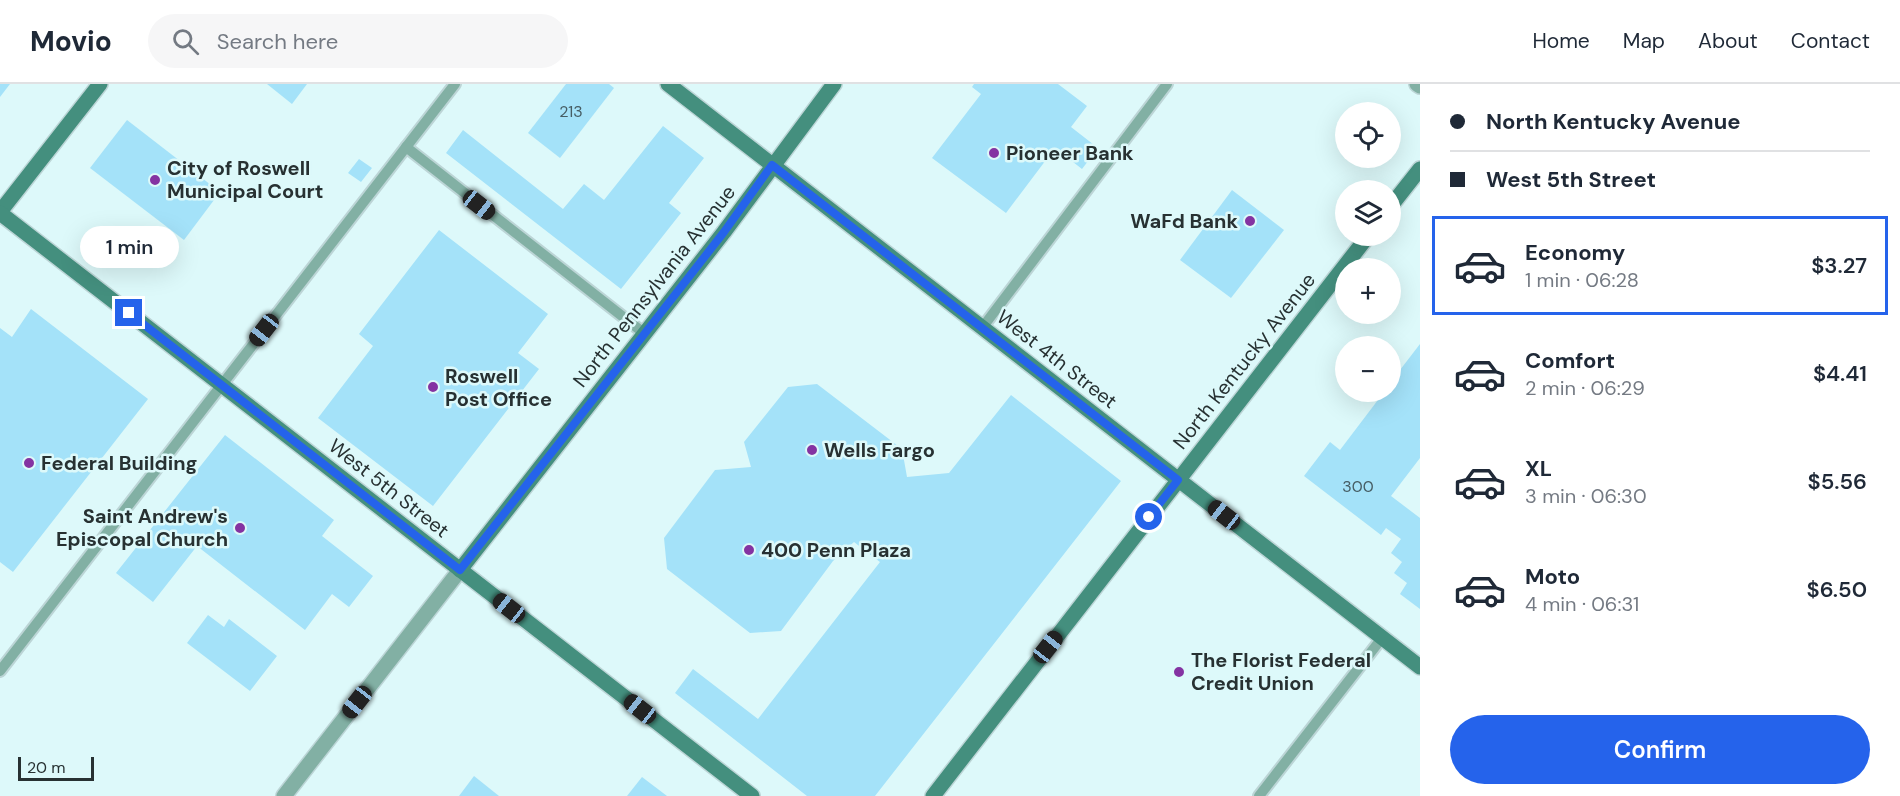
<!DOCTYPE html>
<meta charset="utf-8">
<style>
body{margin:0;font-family:"DM Sans",sans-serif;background:#f6f6f7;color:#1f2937;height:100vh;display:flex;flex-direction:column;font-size:22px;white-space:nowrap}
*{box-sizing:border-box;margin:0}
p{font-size:20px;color:#747a83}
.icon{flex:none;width:33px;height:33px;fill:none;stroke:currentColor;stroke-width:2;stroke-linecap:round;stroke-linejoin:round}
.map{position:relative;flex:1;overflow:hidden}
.drawer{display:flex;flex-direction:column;background:#fff;width:480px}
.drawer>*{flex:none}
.hud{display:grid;align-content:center;height:132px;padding:0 30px;background:#fff}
.tools{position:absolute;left:1335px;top:18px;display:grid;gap:12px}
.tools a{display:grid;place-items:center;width:66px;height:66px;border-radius:50%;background:#fff;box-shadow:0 6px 24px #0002;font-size:30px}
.scale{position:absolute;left:18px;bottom:15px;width:76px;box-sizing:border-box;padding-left:6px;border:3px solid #273132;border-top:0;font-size:16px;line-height:21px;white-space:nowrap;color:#273132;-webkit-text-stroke:4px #ddf9fa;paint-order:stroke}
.end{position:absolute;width:27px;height:27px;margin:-14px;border:8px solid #2563eb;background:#fff;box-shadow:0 0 0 3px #fff}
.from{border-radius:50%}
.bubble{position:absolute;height:42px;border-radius:21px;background:#fff;box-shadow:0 6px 24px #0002;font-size:20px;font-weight:600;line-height:42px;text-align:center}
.car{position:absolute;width:18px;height:36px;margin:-18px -9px;border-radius:8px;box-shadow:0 0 4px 2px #0007;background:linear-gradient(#222 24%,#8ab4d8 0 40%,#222 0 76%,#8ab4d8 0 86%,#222 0)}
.hud b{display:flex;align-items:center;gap:21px;height:57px;font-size:22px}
.hud b+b{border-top:2px solid #e0e1e3}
.hud i{width:15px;height:15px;background:#1f2937}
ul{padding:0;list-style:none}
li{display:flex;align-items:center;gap:18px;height:99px;margin:0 12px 9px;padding:0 18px;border:3px solid transparent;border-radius:0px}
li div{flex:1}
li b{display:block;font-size:22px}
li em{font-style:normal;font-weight:600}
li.active{border-color:#2563eb}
li>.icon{width:54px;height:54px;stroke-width:1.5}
.button{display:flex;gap:12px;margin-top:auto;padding:12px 30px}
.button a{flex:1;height:69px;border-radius:36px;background:#2563eb;color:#fff;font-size:24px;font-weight:600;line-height:69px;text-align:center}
header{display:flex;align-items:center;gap:36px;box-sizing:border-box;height:84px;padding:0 30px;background:#fff;border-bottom:2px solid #e0e1e3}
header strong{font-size:28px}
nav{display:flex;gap:33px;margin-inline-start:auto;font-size:21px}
.search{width:420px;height:54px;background:#f6f6f7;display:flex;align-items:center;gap:15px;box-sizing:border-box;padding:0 21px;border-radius:33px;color:#747a83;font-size:22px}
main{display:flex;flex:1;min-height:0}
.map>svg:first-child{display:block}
</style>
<header>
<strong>Movio</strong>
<div class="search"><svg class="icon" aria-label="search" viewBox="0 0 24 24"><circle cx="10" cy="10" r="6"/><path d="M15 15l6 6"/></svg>Search here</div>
<nav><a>Home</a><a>Map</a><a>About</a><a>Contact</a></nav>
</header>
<main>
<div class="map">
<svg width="1420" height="712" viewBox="0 0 1420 712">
<rect width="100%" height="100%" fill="#ddf9fa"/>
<g fill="#a4e2f9">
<path d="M0,0H10L0,13Z"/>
<path d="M267,0H307L292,20Z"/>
<path d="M566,0H609L614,4L560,74L528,49Z"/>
<path d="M974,0H1058L1087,22L1071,43L1098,64L1082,85L1055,64L1006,129L932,74L981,10L972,3Z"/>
<path d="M127,36L220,108L184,156L90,84Z"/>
<path d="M663,42L704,74L669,119L681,129L621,205L446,69L463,46L563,125L584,100L604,116Z"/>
<path d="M359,75L372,84L361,98L348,89Z"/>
<path d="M1232,106L1284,146L1231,214L1180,176Z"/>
<path d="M439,146L548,230L518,269L539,285L433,422L318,334L373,262L359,250Z"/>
<path d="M31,225L148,315L13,488L0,478V244L12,253Z"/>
<path d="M1420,260V374L1391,412L1420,434V525L1400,510L1407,499L1394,489L1402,478L1391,469L1401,455L1386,444L1381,451L1304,392L1330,358L1340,366L1384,308H1390V299Z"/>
<path d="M817,300L902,365L907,393L949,389L1011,311L1121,397L875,712H807L675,609L693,585L758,635L880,478L854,458L833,477L781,547L750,549L667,485L664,454L715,386L751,383L744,358L788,303Z"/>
<path d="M225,351L334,436L322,452L373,492L349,523L332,510L305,546L197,462L153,518L116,489Z"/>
<path d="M208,531L224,543L229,535L277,572L250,607L187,559Z"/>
<path d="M474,692L499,712H459Z"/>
<path d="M642,693L667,712H627Z"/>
</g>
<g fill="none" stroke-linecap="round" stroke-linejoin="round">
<g stroke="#bcd5d6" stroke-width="14">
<g id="lane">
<path d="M406,63L645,250"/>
<path d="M982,244L1167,0"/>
<path d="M0,587L455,0"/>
<path d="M1259,712L1382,554"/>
</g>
</g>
<g stroke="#bcd5d6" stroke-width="18">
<g id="street">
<path d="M1417,0L1420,2"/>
<path d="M284,712L460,486"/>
</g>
</g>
<g stroke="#bcd5d6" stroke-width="18">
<g id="secondary">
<path d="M668,0L1420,583"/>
<path d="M1390,123L1420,85"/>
<path d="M0,128L100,0"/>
<path d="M0,129L752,712"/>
<path d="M460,486L724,148L834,0"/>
<path d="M933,712L1368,152"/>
</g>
</g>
<use href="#lane" stroke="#82b0a4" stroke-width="10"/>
<use href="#street" stroke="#82b0a4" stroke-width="15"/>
<use href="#secondary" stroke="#448f7e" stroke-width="15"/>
</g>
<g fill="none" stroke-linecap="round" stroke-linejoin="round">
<path stroke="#2563eb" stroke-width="8" d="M129,229L460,486L724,148L772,81L1178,396L1149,433"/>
</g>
<g fill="#8433a2" stroke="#ddf9fa" stroke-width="2">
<circle cx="994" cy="69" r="6"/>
<circle cx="155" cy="96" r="6"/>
<circle cx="1250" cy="137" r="6"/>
<circle cx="433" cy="303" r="6"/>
<circle cx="812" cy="366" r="6"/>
<circle cx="29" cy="379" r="6"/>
<circle cx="240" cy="444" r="6"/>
<circle cx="749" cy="466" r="6"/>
<circle cx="1179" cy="588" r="6"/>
</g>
<g text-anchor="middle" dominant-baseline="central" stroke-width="5" stroke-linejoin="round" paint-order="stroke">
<g font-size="16" fill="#465d64">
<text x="571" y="27">213</text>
<text x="1358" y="402">300</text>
</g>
<g font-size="20" font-weight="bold" fill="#273132" stroke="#ddf9fa" text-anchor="start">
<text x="1006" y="69">Pioneer Bank</text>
<text x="167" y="84">City of Roswell<tspan x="167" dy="23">Municipal Court</tspan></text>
<text x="1238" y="137" text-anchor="end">WaFd Bank</text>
<text x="445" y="292">Roswell<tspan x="445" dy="23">Post Office</tspan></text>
<text x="824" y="366">Wells Fargo</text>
<text x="41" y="379">Federal Building</text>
<text x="228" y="432" text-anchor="end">Saint Andrew's<tspan x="228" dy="23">Episcopal Church</tspan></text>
<text x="761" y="466">400 Penn Plaza</text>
<text x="1191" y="576">The Florist Federal<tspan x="1191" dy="23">Credit Union</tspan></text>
</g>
<g font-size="20" fill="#273132" stroke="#ddf9fa">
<text transform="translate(654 202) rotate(-52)">North Pennsylvania Avenue</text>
<text transform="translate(1057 275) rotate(38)">West 4th Street</text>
<text transform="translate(1244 277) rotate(-52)">North Kentucky Avenue</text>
<text transform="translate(389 404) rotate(38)">West 5th Street</text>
</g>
</g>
</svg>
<div class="tools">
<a><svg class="icon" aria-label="locate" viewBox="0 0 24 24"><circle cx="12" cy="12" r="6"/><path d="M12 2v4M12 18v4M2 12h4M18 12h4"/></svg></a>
<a><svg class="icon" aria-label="layers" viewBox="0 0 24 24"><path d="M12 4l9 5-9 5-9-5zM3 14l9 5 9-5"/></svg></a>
<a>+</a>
<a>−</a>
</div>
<div class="scale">20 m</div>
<i class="end from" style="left:1149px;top:433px"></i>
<i class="end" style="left:129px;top:229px"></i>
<div class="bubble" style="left:80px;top:142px;width:99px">1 min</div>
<i class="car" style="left:479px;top:121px;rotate:128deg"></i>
<i class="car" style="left:264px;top:246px;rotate:218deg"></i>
<i class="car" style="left:1224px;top:431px;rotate:308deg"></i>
<i class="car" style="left:509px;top:524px;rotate:308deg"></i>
<i class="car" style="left:1048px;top:563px;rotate:38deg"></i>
<i class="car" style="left:357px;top:618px;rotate:218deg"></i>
<i class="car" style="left:640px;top:625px;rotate:308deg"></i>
</div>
<section class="drawer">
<div class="hud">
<b><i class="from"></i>North Kentucky Avenue</b>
<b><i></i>West 5th Street</b>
</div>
<ul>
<li class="active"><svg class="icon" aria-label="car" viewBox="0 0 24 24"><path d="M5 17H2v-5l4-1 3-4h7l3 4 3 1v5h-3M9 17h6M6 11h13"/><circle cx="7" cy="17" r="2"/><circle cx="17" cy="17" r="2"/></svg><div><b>Economy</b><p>1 min · 06:28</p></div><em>$3.27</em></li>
<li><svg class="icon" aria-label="car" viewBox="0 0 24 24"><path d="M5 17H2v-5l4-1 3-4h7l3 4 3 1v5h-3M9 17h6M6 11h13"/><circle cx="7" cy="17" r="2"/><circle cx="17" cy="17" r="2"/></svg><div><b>Comfort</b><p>2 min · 06:29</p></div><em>$4.41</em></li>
<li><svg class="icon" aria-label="car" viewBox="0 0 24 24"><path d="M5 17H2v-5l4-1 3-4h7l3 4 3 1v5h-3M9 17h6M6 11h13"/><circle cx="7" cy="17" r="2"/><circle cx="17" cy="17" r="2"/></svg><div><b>XL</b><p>3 min · 06:30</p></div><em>$5.56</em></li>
<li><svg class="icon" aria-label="car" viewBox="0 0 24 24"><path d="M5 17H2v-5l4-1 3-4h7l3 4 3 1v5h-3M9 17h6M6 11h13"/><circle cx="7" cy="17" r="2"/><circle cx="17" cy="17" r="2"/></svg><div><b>Moto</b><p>4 min · 06:31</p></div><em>$6.50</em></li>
</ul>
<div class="button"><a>Confirm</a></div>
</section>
</main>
